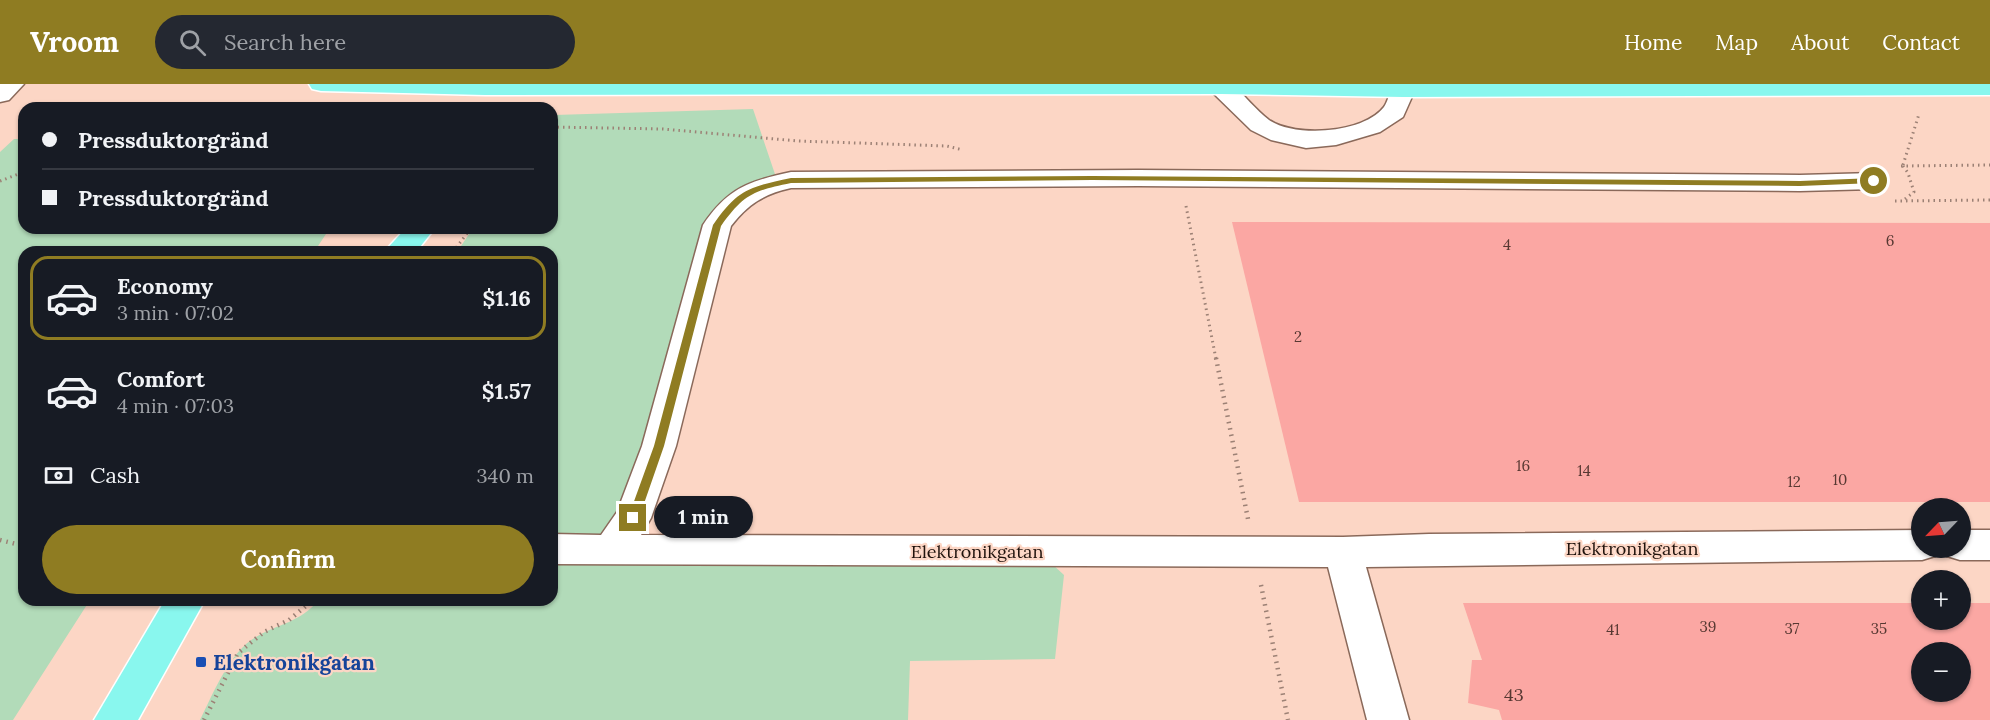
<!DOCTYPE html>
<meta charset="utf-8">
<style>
body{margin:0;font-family:Lora,serif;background:#242831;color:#f1f3f6;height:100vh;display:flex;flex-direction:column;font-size:22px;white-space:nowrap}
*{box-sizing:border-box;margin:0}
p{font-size:20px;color:#9ea1a6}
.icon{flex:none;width:33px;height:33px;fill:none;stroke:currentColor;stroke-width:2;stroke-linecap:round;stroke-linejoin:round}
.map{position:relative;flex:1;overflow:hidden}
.details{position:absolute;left:18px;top:162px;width:540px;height:360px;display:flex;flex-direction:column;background:#171b24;border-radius:18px;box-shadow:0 2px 4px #0004}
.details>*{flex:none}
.guide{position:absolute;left:18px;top:18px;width:540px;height:132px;border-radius:18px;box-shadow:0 2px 4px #0004;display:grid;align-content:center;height:132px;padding:0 24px;background:#171b24}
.needle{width:39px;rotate:245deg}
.controls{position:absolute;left:1911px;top:414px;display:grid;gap:12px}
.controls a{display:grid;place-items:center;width:60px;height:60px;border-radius:50%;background:#171b24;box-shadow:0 2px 4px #0004;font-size:30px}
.end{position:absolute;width:27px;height:27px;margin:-14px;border:8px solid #8f7c22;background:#fff;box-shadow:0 0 0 3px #fff}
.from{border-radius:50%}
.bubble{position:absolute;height:42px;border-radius:21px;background:#171b24;box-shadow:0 2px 4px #0004;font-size:20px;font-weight:800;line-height:42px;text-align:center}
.guide b{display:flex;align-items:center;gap:21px;height:57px;font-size:22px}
.guide b+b{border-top:2px solid #363941}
.guide i{width:15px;height:15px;background:#f1f3f6}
ul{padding:10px 0 0;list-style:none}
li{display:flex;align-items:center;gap:18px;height:84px;margin:0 12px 9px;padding:0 12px;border:3px solid transparent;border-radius:18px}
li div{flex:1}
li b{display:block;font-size:22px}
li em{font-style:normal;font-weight:800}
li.active{border-color:#8f7c22}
li>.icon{width:54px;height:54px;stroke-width:1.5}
.pay{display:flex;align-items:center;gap:15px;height:66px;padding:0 24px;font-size:22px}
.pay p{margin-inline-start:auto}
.action{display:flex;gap:12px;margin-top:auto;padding:12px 24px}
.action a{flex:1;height:69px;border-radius:36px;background:#8f7c22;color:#fff;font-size:24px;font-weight:800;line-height:69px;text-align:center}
header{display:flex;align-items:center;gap:36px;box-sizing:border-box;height:84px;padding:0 30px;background:#8f7c22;color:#fff}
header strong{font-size:28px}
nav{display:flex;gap:33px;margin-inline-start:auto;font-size:21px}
.search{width:420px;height:54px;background:#242831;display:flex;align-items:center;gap:15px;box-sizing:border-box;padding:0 21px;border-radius:33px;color:#9ea1a6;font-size:22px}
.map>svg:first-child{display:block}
</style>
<header>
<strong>Vroom</strong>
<div class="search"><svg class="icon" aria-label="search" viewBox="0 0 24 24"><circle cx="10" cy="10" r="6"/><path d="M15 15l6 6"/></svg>Search here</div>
<nav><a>Home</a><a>Map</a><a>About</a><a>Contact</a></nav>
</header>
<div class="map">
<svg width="1990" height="636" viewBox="0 0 1990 636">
<rect width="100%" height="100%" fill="#fcd6c5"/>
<g fill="#b2dbb9">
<path d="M753,25L778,99L712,137L623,465L1039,468L1064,491L1055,575L910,577L908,636H200C213,610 230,567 256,553C280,539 299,539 319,516H552V168H457L473,144H552V35L554,31Z"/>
<path d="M14,55H24V144H330L314,168H24V516H90L13,636H0V68Z"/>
</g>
<g fill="#fba7a3" fill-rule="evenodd">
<path d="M1232,138L1990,139V418H1299Z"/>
<path d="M1463,519H1922V536H1960V519H1990V636H1502L1499,626L1468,619L1472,576H1482ZM1922,568H1960V608H1922Z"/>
</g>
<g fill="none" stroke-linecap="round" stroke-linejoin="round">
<g stroke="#8a695a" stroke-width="3">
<g id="minor">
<path d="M0,0H24L9,16L0,18Z"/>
<path d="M1211,0H1232C1244,11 1256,26 1269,36C1296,54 1364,49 1384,23C1387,19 1389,11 1391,6L1388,0H1412L1415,6L1403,33L1380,48L1336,61L1306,64L1271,56L1251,46L1212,8L1209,3Z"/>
<path d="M1138,86L1800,91L1874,89L1883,91L1887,97L1883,103L1874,105L1800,107L1138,102L791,104C764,110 748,120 731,142L676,362L651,434L641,451L1343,453L1429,450L1922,446V464H1939L1935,472L1922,476L1366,483L1409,636H1367L1328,483L552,480V450L601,451L617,428L642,362L703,141C728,104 749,97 791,88Z"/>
<path d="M1960,446H1990V476H1960L1947,472L1943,464H1960Z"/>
</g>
</g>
<g stroke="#fff" stroke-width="3">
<g id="major">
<path d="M309,0H1990V11L1403,13L1221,10L485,11L321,7L312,5Z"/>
<path d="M406,144H435L416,168H384Z"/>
<path d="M165,516H205L138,636H94Z"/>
</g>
</g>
<g stroke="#9c8175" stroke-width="3" stroke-dasharray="1.5 4" stroke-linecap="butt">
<path d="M552,43L663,45L798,57L947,62L963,66"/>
<path d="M1903,81L1919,30"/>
<path d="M1901,82L1990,81"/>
<path d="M1903,82L1908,89L1914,108L1905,115"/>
<path d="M0,97L24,88"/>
<path d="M1895,117L1990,116"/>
<path d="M1186,122L1216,275"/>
<path d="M453,168L471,144"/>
</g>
<g stroke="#9c8175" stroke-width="4.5" stroke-dasharray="1.5 5" stroke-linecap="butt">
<path d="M1216,274L1248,435"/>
<path d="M0,456L24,462"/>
<path d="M1261,501L1288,636"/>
<path d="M204,636L238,569L264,548L289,536L313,516"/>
</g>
<use href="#minor" fill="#fff" fill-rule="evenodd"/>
<use href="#major" fill="#89f7ee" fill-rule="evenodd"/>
</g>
<path fill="#8f7c22" d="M1092,92L1800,97L1874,94L1878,97L1874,99L1800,102L1092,96L791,99C753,107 744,110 721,142L664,362L639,434L633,438L630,437L628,434L654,362L713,141C738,105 749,103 791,94Z"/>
<rect fill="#1a4fb4" stroke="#fcd6c5" stroke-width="2" x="195" y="572" width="12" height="12" rx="3"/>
<g text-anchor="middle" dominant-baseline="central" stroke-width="4.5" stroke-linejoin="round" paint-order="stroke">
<g font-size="15" fill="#573832">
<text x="1890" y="156">6</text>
<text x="1507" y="160">4</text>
<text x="1298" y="252">2</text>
<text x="1523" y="381">16</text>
<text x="1584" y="386">14</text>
<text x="1840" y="395">10</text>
<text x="1794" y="397">12</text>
<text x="1708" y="542">39</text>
<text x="1792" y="544">37</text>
<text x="1879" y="544">35</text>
<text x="1613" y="545">41</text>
</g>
<g font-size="18" fill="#20130d" stroke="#fcd6c5">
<text x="1632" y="464">Elektronikgatan</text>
<text x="977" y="467">Elektronikgatan</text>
</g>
<g font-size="18" fill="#573832">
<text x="1514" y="610">43</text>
</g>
<g font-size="21" font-weight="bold" fill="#164399" stroke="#fcd6c5" text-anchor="start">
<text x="213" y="578">Elektronikgatan</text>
</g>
</g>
</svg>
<div class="controls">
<a><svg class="needle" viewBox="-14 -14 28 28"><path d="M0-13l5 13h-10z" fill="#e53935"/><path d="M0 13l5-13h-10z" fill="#9ea1a6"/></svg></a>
<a>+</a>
<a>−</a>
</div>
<i class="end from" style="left:1874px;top:97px"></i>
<i class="end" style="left:633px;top:434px"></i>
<div class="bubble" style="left:654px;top:412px;width:99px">1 min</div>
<div class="guide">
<b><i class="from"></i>Pressduktorgränd</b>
<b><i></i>Pressduktorgränd</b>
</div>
<section class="details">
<ul>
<li class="active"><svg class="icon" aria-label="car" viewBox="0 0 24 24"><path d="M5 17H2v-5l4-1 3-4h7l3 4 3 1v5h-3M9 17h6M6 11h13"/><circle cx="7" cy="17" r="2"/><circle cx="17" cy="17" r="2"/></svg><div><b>Economy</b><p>3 min · 07:02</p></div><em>$1.16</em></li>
<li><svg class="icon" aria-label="car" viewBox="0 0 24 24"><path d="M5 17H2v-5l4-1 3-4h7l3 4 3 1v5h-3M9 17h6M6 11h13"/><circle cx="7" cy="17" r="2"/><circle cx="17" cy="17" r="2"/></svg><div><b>Comfort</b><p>4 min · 07:03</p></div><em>$1.57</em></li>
</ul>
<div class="pay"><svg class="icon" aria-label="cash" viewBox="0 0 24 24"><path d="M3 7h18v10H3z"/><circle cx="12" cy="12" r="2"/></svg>Cash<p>340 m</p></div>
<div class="action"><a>Confirm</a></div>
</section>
</div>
